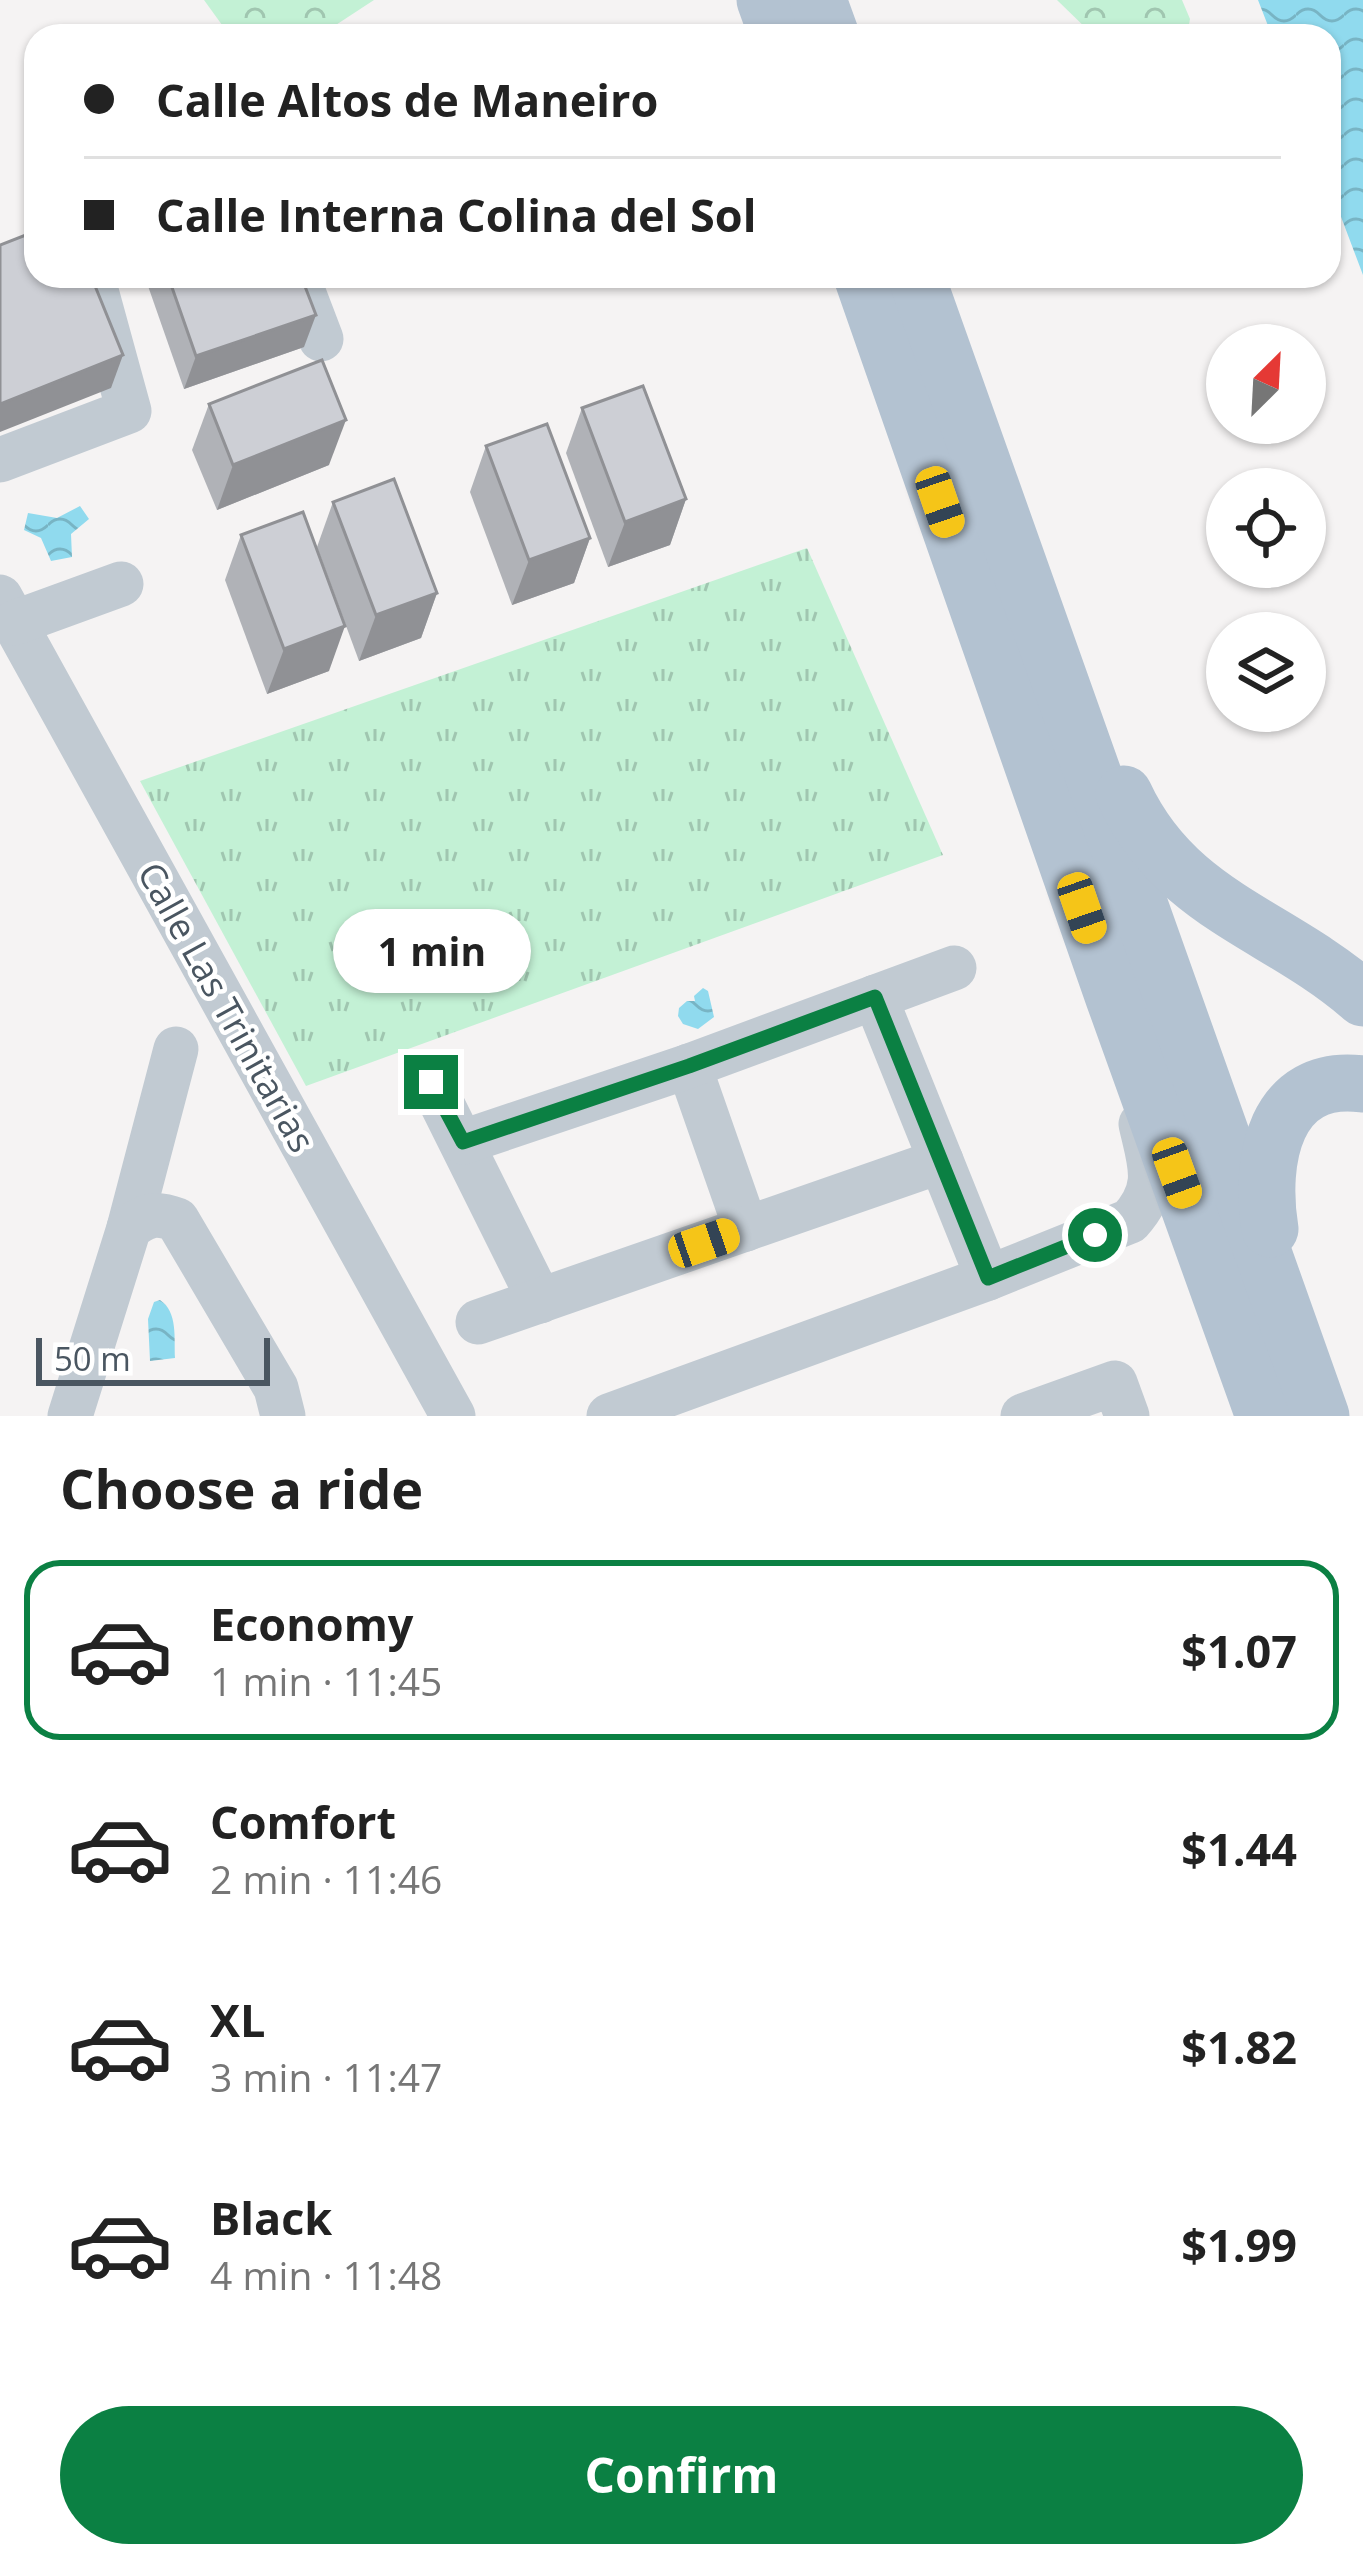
<!DOCTYPE html>
<meta charset="utf-8">
<style>
body{margin:0;font-family:"Open Sans",sans-serif;background:#f6f6f6;color:#222;height:100vh;display:flex;flex-direction:column;font-size:45px;white-space:nowrap}
*{box-sizing:border-box;margin:0}
p{font-size:39px;color:#767676}
.icon{flex:none;width:66px;height:66px;fill:none;stroke:currentColor;stroke-width:2;stroke-linecap:round;stroke-linejoin:round}
.map{position:relative;height:1416px;overflow:hidden}
.details{display:flex;flex-direction:column;background:#fff;flex:1}
.details>*{flex:none}
.hud{position:absolute;left:24px;top:24px;width:1317px;height:264px;border-radius:36px;box-shadow:0 3px 9px #0004;display:grid;align-content:center;height:264px;padding:0 60px;background:#fff}
.needle{width:78px;rotate:24deg}
.tools{position:absolute;left:1206px;top:324px;display:grid;gap:24px}
.tools a{display:grid;place-items:center;width:120px;height:120px;border-radius:50%;background:#fff;box-shadow:0 3px 9px #0004;font-size:60px}
.scale{position:absolute;left:36px;bottom:30px;width:234px;box-sizing:border-box;padding-left:12px;border:6px solid #4a5661;border-top:0;font-size:33px;line-height:42px;white-space:nowrap;color:#4a5661;-webkit-text-stroke:9px #fff;paint-order:stroke}
.end{position:absolute;width:54px;height:54px;margin:-27px;border:15px solid #0b8043;background:#fff;box-shadow:0 0 0 6px #fff}
.from{border-radius:50%}
.bubble{position:absolute;height:84px;border-radius:42px;background:#fff;box-shadow:0 3px 9px #0004;font-size:39px;font-weight:700;line-height:84px;text-align:center}
.car{position:absolute;width:36px;height:72px;margin:-36px -18px;border-radius:15px;box-shadow:0 0 9px 3px #0007;background:linear-gradient(#f5c518 24%,#345 0 40%,#f5c518 0 76%,#345 0 86%,#f5c518 0)}
.hud b{display:flex;align-items:center;gap:42px;height:114px;font-size:45px}
.hud b+b{border-top:3px solid #e0e0e0}
.hud i{width:30px;height:30px;background:#222}
ul{padding:0;list-style:none}
li{display:flex;align-items:center;gap:36px;height:180px;margin:0 24px 18px;padding:0 36px;border:6px solid transparent;border-radius:36px}
li div{flex:1}
li b{display:block;font-size:45px}
li em{font-style:normal;font-weight:700}
li.active{border-color:#0b8043}
li>.icon{width:108px;height:108px;stroke-width:1.5}
h2{padding:0 60px;font-size:54px;line-height:144px}
.action{display:flex;gap:24px;margin-top:auto;padding:24px 60px}
.action a{flex:1;height:138px;border-radius:72px;background:#0b8043;color:#fff;font-size:48px;font-weight:700;line-height:138px;text-align:center}
.map>svg:first-child{display:block}
</style>
<div class="map">
<svg width="1363" height="1416" viewBox="0 0 1363 1416">
<defs>
<pattern id="grass-tufts" width="24" height="20" patternUnits="userSpaceOnUse" patternTransform="scale(3)"><rect width="24" height="20" fill="#c3f1d5"/><path d="M3 7l-1-3M5 7V3M7 7l1-3M15 17l-1-3M17 17v-4M19 17l1-3" fill="none" stroke="#a0c6b0"/></pattern>
<pattern id="forest-crowns" width="20" height="18" patternUnits="userSpaceOnUse" patternTransform="scale(3)"><rect width="20" height="18" fill="#c3f1d5"/><path d="M2 6a3 3 0 1 1 6 0M12 15a3 3 0 1 1 6 0" fill="none" stroke="#a0c6b0"/></pattern>
<pattern id="water-waves" width="16" height="10" patternUnits="userSpaceOnUse" patternTransform="scale(3)"><rect width="16" height="10" fill="#90daee"/><path d="M0 5q4-4 8 0t8 0" fill="none" stroke="#78b4c4"/></pattern>
</defs>
<rect width="100%" height="100%" fill="#f5f3f3"/>
<path fill="url(#grass-tufts)" d="M807,548L943,855L306,1086L140,781Z"/>
<g fill="url(#forest-crowns)">
<path d="M204,0H374L319,36H230Z"/>
<path d="M1057,0H1182L1190,19L1187,36H1094Z"/>
</g>
<g fill="url(#water-waves)">
<path d="M1258,0H1363V275L1329,185V36H1272Z"/>
<path d="M80,506L89,519L71,534L72,557L51,561L41,538L24,530L28,513L57,518Z"/>
<path d="M703,988L708,991L714,1017L698,1029L683,1024L678,1016L679,1008L687,1001H695L694,996Z"/>
<path d="M160,1300C178,1312 174,1338 175,1358L150,1361L148,1319L154,1302Z"/>
</g>
<g fill="none" stroke-linecap="round" stroke-linejoin="round">
<g stroke="#c1cad2" stroke-width="45">
<path d="M297,276L321,339"/>
<path d="M0,460L129,411L92,276"/>
<path d="M0,597L453,1416"/>
<path d="M14,623L121,584"/>
<path d="M875,997L941,1161"/>
<path d="M689,1066L746,1229"/>
<path d="M431,1082L540,1301"/>
<path d="M463,1142L689,1066L954,968"/>
<path d="M129,1228L176,1049"/>
<path d="M478,1322L941,1161L988,1278"/>
<path d="M70,1416L129,1228C147,1214 156,1212 177,1220L276,1388L283,1416"/>
<path d="M609,1416L988,1278L1130,1221C1161,1187 1150,1164 1141,1124"/>
<path d="M1023,1416L1115,1383L1127,1416"/>
</g>
<g stroke="#b3c2d1" stroke-width="57">
<path d="M765,0L778,36"/>
<path d="M818,0L831,36"/>
<path d="M862,276L1114,998L1264,1416"/>
<path d="M916,276L1321,1416"/>
<path d="M1124,794C1176,906 1277,923 1363,998"/>
<path d="M1270,1229C1259,1161 1274,1072 1363,1084"/>
</g>
</g>
<g fill="#b0b2b7">
<path d="M151,276H168L304,347L184,389L148,286Z"/>
<path d="M209,404L329,465L217,510L192,450Z"/>
<path d="M582,408L686,499L670,545L608,567L566,453Z"/>
<path d="M486,446L590,538L574,583L512,605L470,492Z"/>
<path d="M333,502L437,593L421,638L359,661L317,547Z"/>
<path d="M241,535L329,671L267,694L225,580Z"/>
</g>
<g fill="#909195">
<path d="M316,315L304,347L184,389L196,356Z"/>
<path d="M123,355L111,388L0,432V404Z"/>
<path d="M346,420L329,465L217,510L233,465Z"/>
<path d="M686,499L670,545L608,567L625,522Z"/>
<path d="M590,538L574,583L512,605L529,560Z"/>
<path d="M437,593L421,638L359,661L376,615Z"/>
<path d="M345,626L329,671L267,694L284,649Z"/>
</g>
<g fill="#cdcfd5" stroke="#909195" stroke-width="3">
<path d="M36,231V276H91L123,355L0,404V245Z"/>
<path d="M168,276H301L316,315L196,356Z"/>
<path d="M322,360L346,420L233,465L209,404Z"/>
<path d="M643,386L686,499L625,522L582,408Z"/>
<path d="M547,424L590,538L529,560L486,446Z"/>
<path d="M394,479L437,593L376,615L333,502Z"/>
<path d="M303,512L345,626L284,649L241,535Z"/>
</g>
<g fill="none" stroke-linecap="round" stroke-linejoin="round">
<path stroke="#0b8043" stroke-width="15" d="M431,1082L463,1142L689,1066L875,997L988,1278L1095,1235"/>
</g>
<g text-anchor="middle" dominant-baseline="central" stroke-width="9" stroke-linejoin="round" paint-order="stroke">
<g font-size="36" fill="#4a5661" stroke="#fff">
<text transform="translate(227 1007) rotate(61)">Calle Las Trinitarias</text>
</g>
</g>
</svg>
<div class="tools">
<a><svg class="needle" viewBox="-14 -14 28 28"><path d="M0-13l5 13h-10z" fill="#e53935"/><path d="M0 13l5-13h-10z" fill="#767676"/></svg></a>
<a><svg class="icon" aria-label="locate" viewBox="0 0 24 24"><circle cx="12" cy="12" r="6"/><path d="M12 2v4M12 18v4M2 12h4M18 12h4"/></svg></a>
<a><svg class="icon" aria-label="layers" viewBox="0 0 24 24"><path d="M12 4l9 5-9 5-9-5zM3 14l9 5 9-5"/></svg></a>
</div>
<div class="scale">50 m</div>
<i class="end from" style="left:1095px;top:1235px"></i>
<i class="end" style="left:431px;top:1082px"></i>
<div class="bubble" style="left:333px;top:909px;width:198px">1 min</div>
<i class="car" style="left:940px;top:502px;rotate:161deg"></i>
<i class="car" style="left:1082px;top:908px;rotate:161deg"></i>
<i class="car" style="left:1177px;top:1173px;rotate:160deg"></i>
<i class="car" style="left:704px;top:1243px;rotate:71deg"></i>
<div class="hud">
<b><i class="from"></i>Calle Altos de Maneiro</b>
<b><i></i>Calle Interna Colina del Sol</b>
</div>
</div>
<section class="details">
<h2>Choose a ride</h2>
<ul>
<li class="active"><svg class="icon" aria-label="car" viewBox="0 0 24 24"><path d="M5 17H2v-5l4-1 3-4h7l3 4 3 1v5h-3M9 17h6M6 11h13"/><circle cx="7" cy="17" r="2"/><circle cx="17" cy="17" r="2"/></svg><div><b>Economy</b><p>1 min · 11:45</p></div><em>$1.07</em></li>
<li><svg class="icon" aria-label="car" viewBox="0 0 24 24"><path d="M5 17H2v-5l4-1 3-4h7l3 4 3 1v5h-3M9 17h6M6 11h13"/><circle cx="7" cy="17" r="2"/><circle cx="17" cy="17" r="2"/></svg><div><b>Comfort</b><p>2 min · 11:46</p></div><em>$1.44</em></li>
<li><svg class="icon" aria-label="car" viewBox="0 0 24 24"><path d="M5 17H2v-5l4-1 3-4h7l3 4 3 1v5h-3M9 17h6M6 11h13"/><circle cx="7" cy="17" r="2"/><circle cx="17" cy="17" r="2"/></svg><div><b>XL</b><p>3 min · 11:47</p></div><em>$1.82</em></li>
<li><svg class="icon" aria-label="car" viewBox="0 0 24 24"><path d="M5 17H2v-5l4-1 3-4h7l3 4 3 1v5h-3M9 17h6M6 11h13"/><circle cx="7" cy="17" r="2"/><circle cx="17" cy="17" r="2"/></svg><div><b>Black</b><p>4 min · 11:48</p></div><em>$1.99</em></li>
</ul>
<div class="action"><a>Confirm</a></div>
</section>
